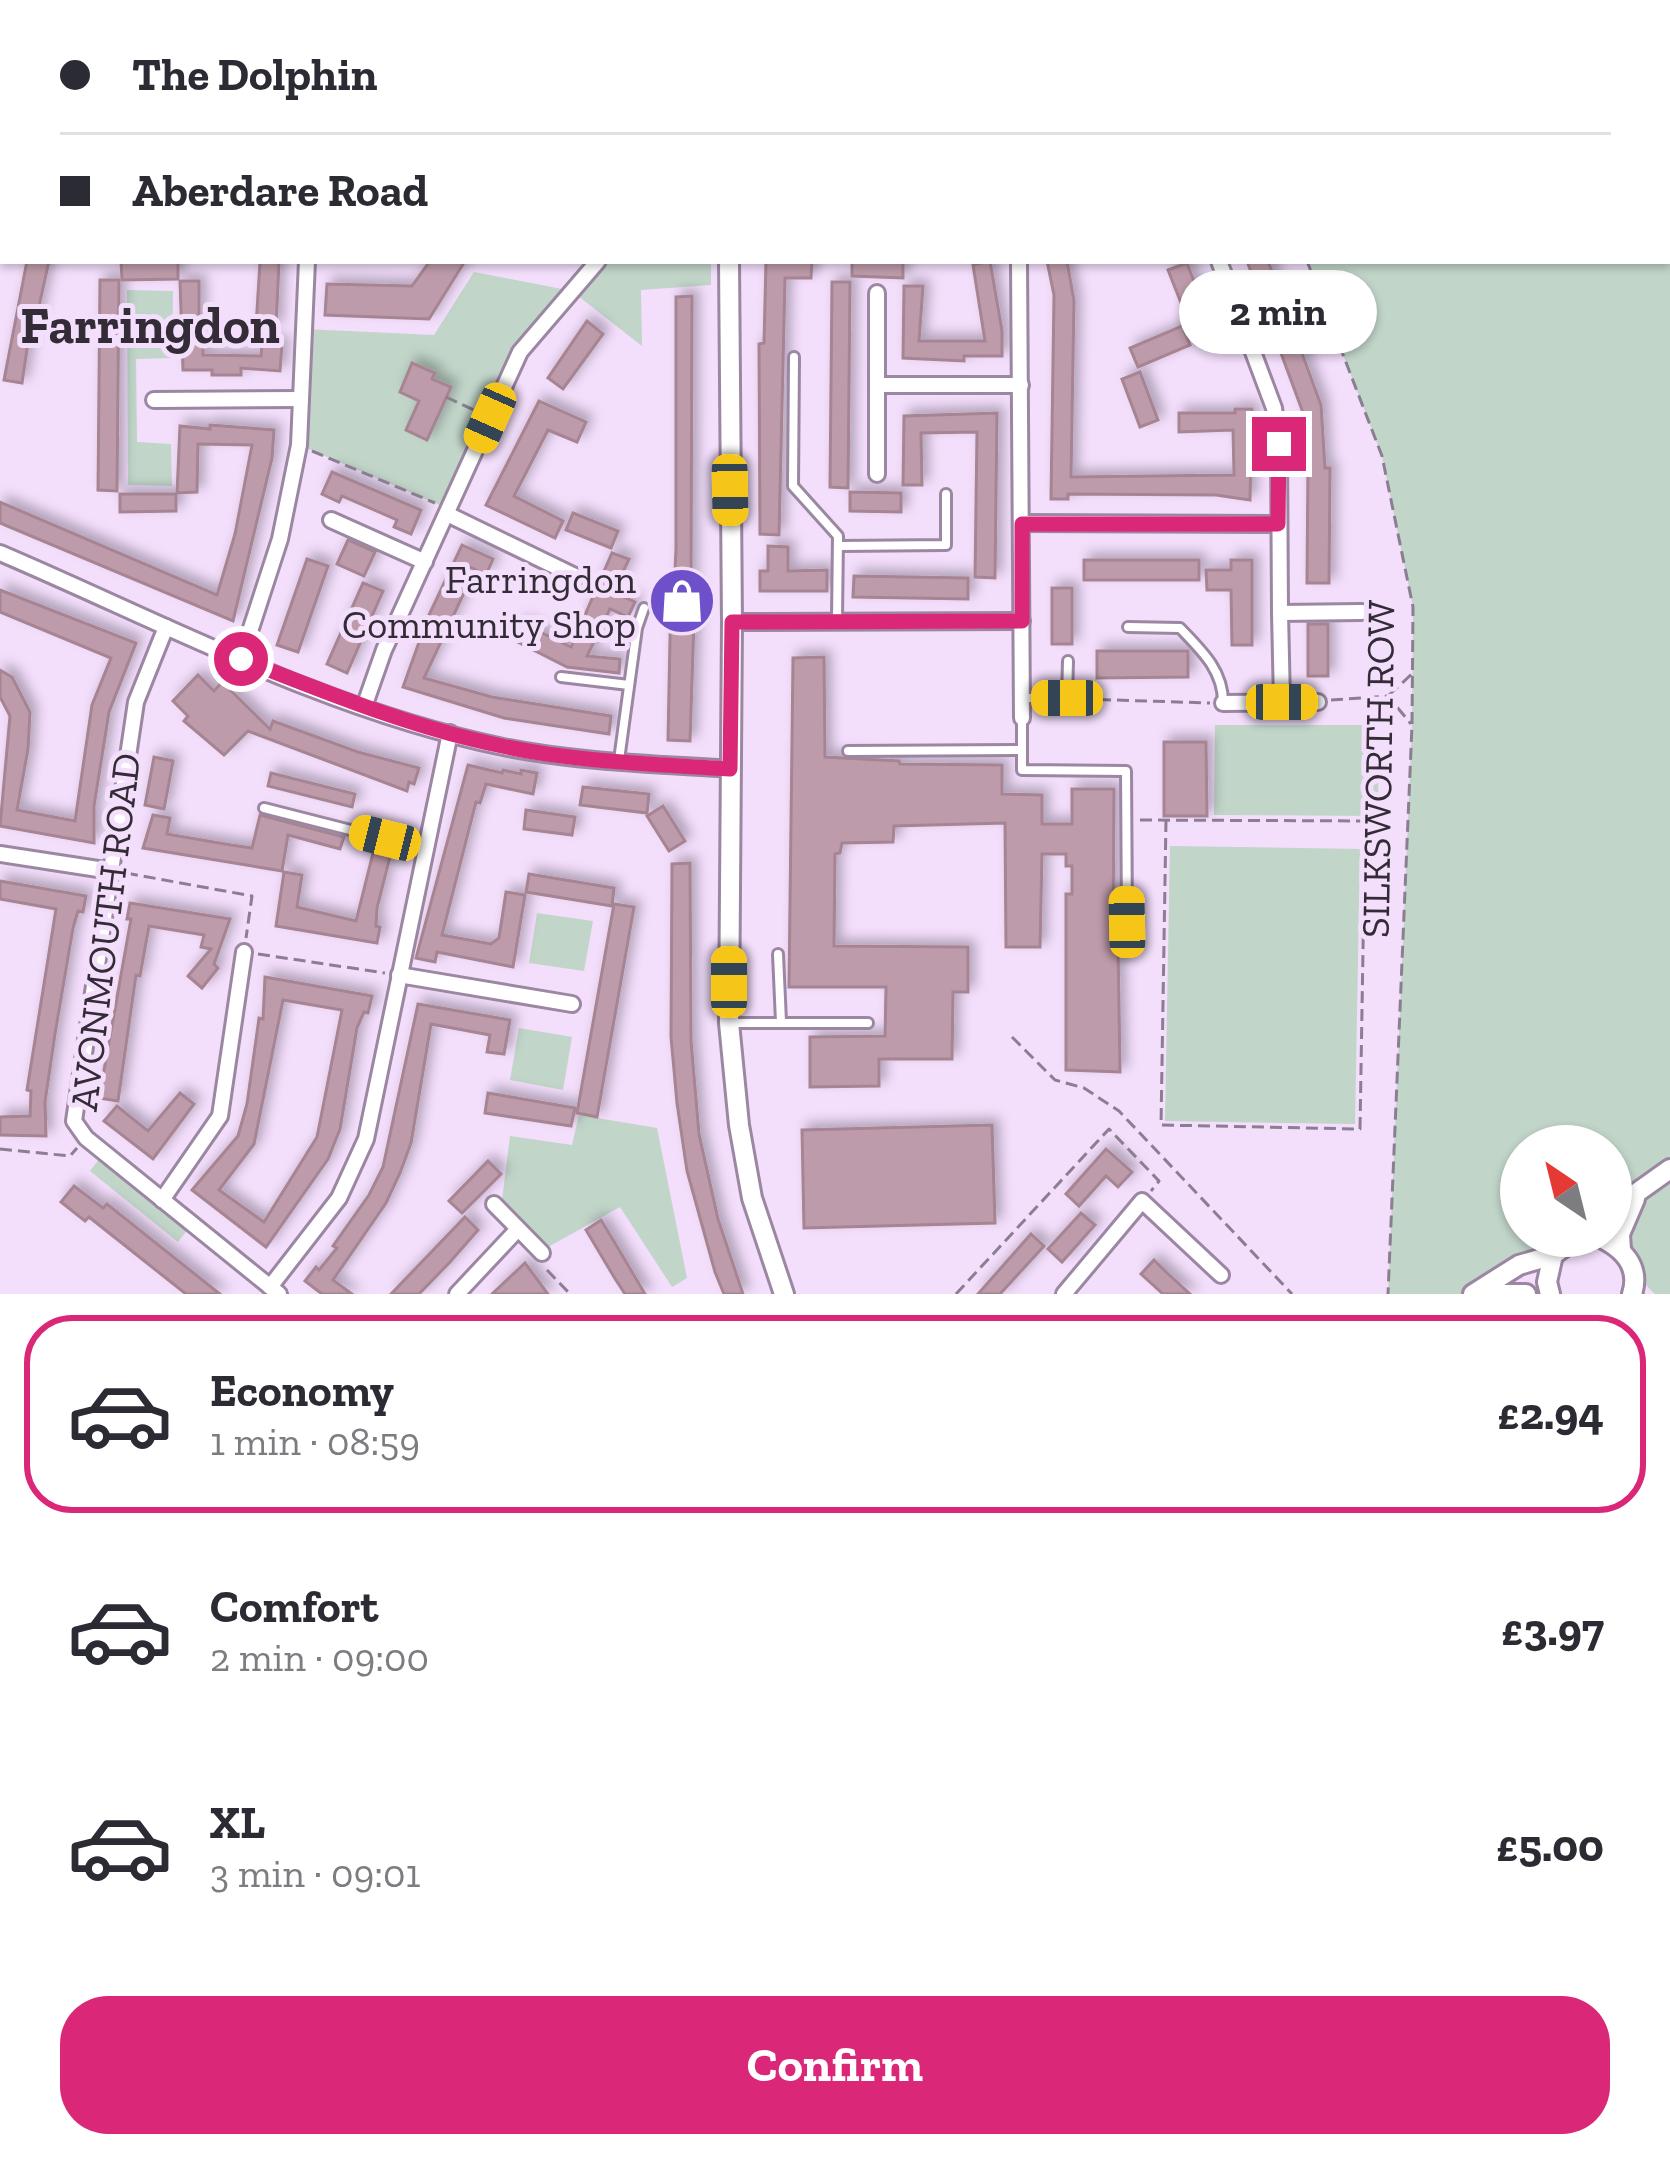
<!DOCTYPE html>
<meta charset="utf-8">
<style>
body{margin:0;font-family:"Zilla Slab",serif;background:#f7f7f7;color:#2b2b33;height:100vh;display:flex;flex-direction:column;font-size:45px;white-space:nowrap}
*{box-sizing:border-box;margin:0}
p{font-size:39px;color:#7c7c81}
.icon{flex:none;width:66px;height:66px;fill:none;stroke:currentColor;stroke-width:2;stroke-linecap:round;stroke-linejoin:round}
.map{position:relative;height:1294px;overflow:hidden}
.panel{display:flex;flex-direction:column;background:#fff;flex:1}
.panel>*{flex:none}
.banner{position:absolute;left:0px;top:0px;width:1671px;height:264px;box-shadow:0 3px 9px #0004;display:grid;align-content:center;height:264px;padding:0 60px;background:#fff}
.needle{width:78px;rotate:325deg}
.buttons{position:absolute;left:1500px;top:1125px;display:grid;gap:24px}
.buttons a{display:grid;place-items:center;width:132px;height:132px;border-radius:50%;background:#fff;box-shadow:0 3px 9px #0004;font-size:60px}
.end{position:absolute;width:54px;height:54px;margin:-27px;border:15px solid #db2777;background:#fff;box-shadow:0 0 0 6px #fff}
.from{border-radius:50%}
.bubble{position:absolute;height:84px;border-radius:42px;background:#fff;box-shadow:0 3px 9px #0004;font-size:39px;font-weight:700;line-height:84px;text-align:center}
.car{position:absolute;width:36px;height:72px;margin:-36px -18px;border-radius:15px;box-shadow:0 0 9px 3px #0007;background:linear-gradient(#f5c518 24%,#345 0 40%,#f5c518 0 76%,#345 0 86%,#f5c518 0)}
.banner b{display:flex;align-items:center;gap:42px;height:114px;font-size:45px}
.banner b+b{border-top:3px solid #e1e1e2}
.banner i{width:30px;height:30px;background:#2b2b33}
ul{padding:21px 0 0;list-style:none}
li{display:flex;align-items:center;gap:36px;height:198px;margin:0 24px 18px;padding:0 36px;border:6px solid transparent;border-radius:48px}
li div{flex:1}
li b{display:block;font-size:45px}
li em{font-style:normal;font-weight:700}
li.active{border-color:#db2777}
li>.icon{width:108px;height:108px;stroke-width:1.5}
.primary-button{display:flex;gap:24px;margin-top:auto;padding:24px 60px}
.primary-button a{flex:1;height:138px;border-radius:48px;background:#db2777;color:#fff;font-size:48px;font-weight:700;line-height:138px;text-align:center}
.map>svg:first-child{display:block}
</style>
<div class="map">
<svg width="1670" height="1294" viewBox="0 0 1670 1294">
<defs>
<filter id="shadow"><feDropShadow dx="6" dy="-6" stdDeviation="6" flood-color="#0004"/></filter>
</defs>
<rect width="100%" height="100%" fill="#f3defc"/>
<g fill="#c1d5c9">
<path d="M729,0H1670V1294H1655C1629,1271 1629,1249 1625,1216L1611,1214V1146H1521V1236H1579L1473,1294H1388L1412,725L1413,607L1382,456L1307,261H1668V3Z"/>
<path d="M598,261H711V285L641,290L642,346L573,292L520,352L449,509L299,445L304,329L434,335L474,272L572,291Z"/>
<path d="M127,290L173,291L172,358L136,359L137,442L171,444L172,486L128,485Z"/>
<path d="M1215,725H1379L1378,816L1214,815Z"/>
<path d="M1170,846L1360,849L1355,1124L1165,1121Z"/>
<path d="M537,913L593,921L584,971L529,963Z"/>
<path d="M519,1028L572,1037L563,1090L510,1080Z"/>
<path d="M579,1115L657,1128L687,1278L672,1287L620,1207L548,1247L502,1200L510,1136L572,1145Z"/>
<path d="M100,1158L188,1229L178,1242L90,1171Z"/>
</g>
<g fill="#be9baa" stroke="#a68492" stroke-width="3" fill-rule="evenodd" filter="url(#shadow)">
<path d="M27,261H49L34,329H30L22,383L4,380Z"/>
<path d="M121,261H178V279L122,280Z"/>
<path d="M430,261H465L429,319L325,315L327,284L412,286Z"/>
<path d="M766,261H812L811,278H785L779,535L760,534L759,344L764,343Z"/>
<path d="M852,261H903V278L852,276Z"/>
<path d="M990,261L1002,331V356H964V361L903,358L904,286H923L919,341H985L973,265Z"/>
<path d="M1047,261H1067L1074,301L1071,477L1234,475L1233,430L1179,432V413H1235V409H1252L1250,500L1216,495L1068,494V499H1051L1054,295Z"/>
<path d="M1247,261H1268L1321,405L1325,468H1330L1329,583H1307L1308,462L1302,410Z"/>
<path d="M260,262L279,263L276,327L256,326Z"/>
<path d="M1187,263L1207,316L1189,323L1168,270Z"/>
<path d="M100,280H119L117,491L98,490Z"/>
<path d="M180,281H199V342H203V355L261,356L262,342L282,343L280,371L241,368V375H212V370H183Z"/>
<path d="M832,282H850L848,488L830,487Z"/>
<path d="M692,296L691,590H695L690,741L668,740L671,589H674L676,549V297Z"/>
<path d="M587,321L603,334L563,389L548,378Z"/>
<path d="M1182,326L1190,345L1138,367L1130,348Z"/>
<path d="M412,363L435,373L432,379L451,387L427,440L406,430L419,401L400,392Z"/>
<path d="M1140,372L1158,420L1140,427L1122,379Z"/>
<path d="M539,401L586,422L577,442L548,430L514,496L563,521L555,538L486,505Z"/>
<path d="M997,413L995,578L975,577L977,432L921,433L922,485H903L904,416Z"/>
<path d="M210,425L274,430L272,458L233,621L0,523V502L217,595L235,534L252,445L198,444L197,492L177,493L180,426L210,429Z"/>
<path d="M332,472L421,510L411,534L394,527L397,520L342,496L339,502L322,494Z"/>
<path d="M850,492L901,493V512L850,511Z"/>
<path d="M120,494H176V511L120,512Z"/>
<path d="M573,513L618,531L611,548L566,530Z"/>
<path d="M348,540L375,552L364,576L337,564Z"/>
<path d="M462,545L493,559L486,575L470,567L458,592L463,595L424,678L492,697L611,716L609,734L504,718L403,687L428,617Z"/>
<path d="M768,546L788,547V571L827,570V591H760V571H768Z"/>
<path d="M612,553L629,559L616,587L620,589L617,594L635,602L628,617L610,609L587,656L620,659L619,673L567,667L514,640L522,623L571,647Z"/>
<path d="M307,559L328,566L298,652L277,645Z"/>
<rect x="1084" y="560" width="115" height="20"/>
<path d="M1231,560H1252V645H1232L1231,590H1207L1206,570H1231Z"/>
<path d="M854,576L968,578V599L853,597Z"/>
<path d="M363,583L383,591L347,673L327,664Z"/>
<rect x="1052" y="588" width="20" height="56"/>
<path d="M0,590L136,643L109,712L94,806V843L0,826L10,716L0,697V670L12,677L30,712L28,749L17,810L75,821L92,705L111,658L0,612Z"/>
<rect x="1308" y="624" width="20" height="52"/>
<path d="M1097,651H1188V677L1097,678Z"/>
<path d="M824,657L825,757L899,761L900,764L1002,765V794L1042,795V824H1072V789H1114L1113,943H1118L1120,1072L1066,1070V894H1072V866H1066V854H1042L1040,947H1006L1005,823L894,826L893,842L842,843L840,853L835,854L834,946L968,947V992H953L952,1059H879V1086L810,1087V1037L885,1036L886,987H789L793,658Z"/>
<path d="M198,675L214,691L222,682L270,729L273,721L358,752L419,768L414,784L409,782L407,791L248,731L224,755L184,721L188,716L173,701Z"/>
<path d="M1164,742H1206L1207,816H1164Z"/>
<path d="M154,757L173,761L164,809L145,805Z"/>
<path d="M468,765L502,773L503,770L521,774V770L537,773L533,794L486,784L480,803L476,802L442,935L491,944L499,938L506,892L525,895L513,967L437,952L435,962L416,958Z"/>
<path d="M271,773L355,794L352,807L268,786Z"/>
<path d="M583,787L649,794L647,813L580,805Z"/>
<path d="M663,806L685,841L669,851L647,816Z"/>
<path d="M526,810L575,817L572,835L524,829Z"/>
<path d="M153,815L170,818L167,834L231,845L252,848L260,815L344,837L340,849L288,835L282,871L143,848Z"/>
<path d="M375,845L392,849L377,908L376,926L380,927L377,943L276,926L284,872L302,875L297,907L356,921Z"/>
<path d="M690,863L691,1041L699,1134L718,1219L743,1294H724L715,1272L687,1171L677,1103L671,1037L672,864Z"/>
<path d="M529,874L614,888L612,906L526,892Z"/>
<path d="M0,881L86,896L83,912L78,911L73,928L55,1034L45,1102L46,1136L0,1135V1117L30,1116L31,1091L27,1090L56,909L0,899Z"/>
<path d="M130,903L230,919L214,964L218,968L202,988L188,976L211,949L201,947L204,935L149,926L140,976L136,975L118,1101L99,1098L131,919H127Z"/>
<path d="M614,904L634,907L597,1117L577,1113Z"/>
<path d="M265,977L372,996L368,1013L364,1012L357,1028L340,1129L328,1159L266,1247L192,1190L238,1136L247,1104L259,1018L263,1019ZM283,1000L342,1010L317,1137L264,1222L219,1190L254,1144Z"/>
<path d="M418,1004L510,1020L504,1054L487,1052L490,1035L431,1024L411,1143L400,1173L386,1203L333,1280L352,1294H322L305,1281L316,1267L319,1270L337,1248L333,1246L369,1195L383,1167Z"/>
<path d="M180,1093L194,1104L153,1159L104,1121L117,1106L148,1131Z"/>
<path d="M488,1093L575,1108L571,1126L485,1113Z"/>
<path d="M992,1125L995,1223L804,1228L802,1130Z"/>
<path d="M1106,1149L1132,1172L1118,1187L1106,1176L1079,1206L1066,1194Z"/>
<path d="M488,1161L501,1174L462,1213L449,1201Z"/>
<path d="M74,1186L103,1208L107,1204L220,1294H186L89,1217L85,1221L61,1202Z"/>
<path d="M1081,1213L1095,1225L1062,1262L1048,1249Z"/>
<path d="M465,1217L478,1230L450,1262L419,1294H391Z"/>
<path d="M601,1220L615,1243L645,1294H625L614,1277L586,1230Z"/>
<path d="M1031,1234L1044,1246L1000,1294H978Z"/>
<path d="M1154,1260L1165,1271L1190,1294H1163L1141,1274Z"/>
<path d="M525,1263L548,1294H492Z"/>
</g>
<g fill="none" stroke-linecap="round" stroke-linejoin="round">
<g stroke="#9b87a2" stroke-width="14">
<g id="lane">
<path d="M794,357L793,486L838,536L837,619"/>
<path d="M839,546L946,545V494"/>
<path d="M1128,627L1180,628C1201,650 1223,670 1223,702"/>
<path d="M561,677L629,685"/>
<path d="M1022,698H1067L1068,661"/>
<path d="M1022,718V770L1126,771L1127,922"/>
<path d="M848,751L1022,750"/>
<path d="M619,760L637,628L644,608"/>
<path d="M264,808L425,849"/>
<path d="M778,954L781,1022"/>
<path d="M731,1023H868"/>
</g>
</g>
<g stroke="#9b87a2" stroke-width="20">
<g id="street">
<path d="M38,3V0"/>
<path d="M320,3V0"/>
<path d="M0,215L3,209"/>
<path d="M1019,261L1022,718"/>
<path d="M1219,261L1274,408L1279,444L1280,613"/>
<path d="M877,293V474"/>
<path d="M878,385H1021"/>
<path d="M154,400L301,399"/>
<path d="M447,514L577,577"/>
<path d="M331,520L425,562"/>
<path d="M1022,523L1278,524"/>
<path d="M0,553C164,623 327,711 503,747C577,762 655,764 731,769"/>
<path d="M732,622L1022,621"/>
<path d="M166,627L136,702L74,1121L86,1138L279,1294"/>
<path d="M241,659L280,539L299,445L307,261"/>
<path d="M1282,702L1280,613L1362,612"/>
<path d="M1223,703L1318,702"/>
<path d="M364,707L384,650L520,352L598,261"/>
<path d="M0,854L111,871"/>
<path d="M399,975L572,1004"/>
<path d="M162,1200L220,1116L244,952"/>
<path d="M494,1204L542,1253"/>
<path d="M270,1287L339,1198L366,1139L450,733"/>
<path d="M457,1294L518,1229"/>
<path d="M1064,1294L1142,1201L1221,1275"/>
</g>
</g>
<g stroke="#9b87a2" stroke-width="24">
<g id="secondary">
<path d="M729,0V3"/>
<path d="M729,261L732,622L729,1023L739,1125L752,1198L784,1294"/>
<path d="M1611,1211L1670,1169"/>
<path d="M1597,1236C1622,1247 1641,1266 1632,1294"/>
<path d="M1621,1250L1620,1234L1635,1199"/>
<path d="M1473,1294L1519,1265L1553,1255L1579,1236"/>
<path d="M1493,1294H1526"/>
<path d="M1550,1294L1547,1282L1553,1255"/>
</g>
</g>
<g stroke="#8c7e92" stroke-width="3" stroke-dasharray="12 6" stroke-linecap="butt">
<path d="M1208,0L1209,3"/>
<path d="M1307,261L1382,456L1413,607L1412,725L1388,1294"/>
<path d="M446,397L478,412"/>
<path d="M312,451L435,503"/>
<path d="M1389,695L1413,673"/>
<path d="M1081,699L1210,703"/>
<path d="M1331,700L1388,696L1411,724"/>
<path d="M1140,820L1378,821"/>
<path d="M1166,820L1161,1125L1360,1129L1364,890"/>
<path d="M126,873L252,896L246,938"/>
<path d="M258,954L385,973"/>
<path d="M1012,1037L1055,1080L1084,1088L1119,1111L1292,1294"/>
<path d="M0,1149L70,1156L77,1148"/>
<path d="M547,1270L570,1294"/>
<path d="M956,1294L1109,1129L1159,1181L1151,1191"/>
</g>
<use href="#lane" stroke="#fff" stroke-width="8"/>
<use href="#street" stroke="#fff" stroke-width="14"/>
<use href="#secondary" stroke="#fff" stroke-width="18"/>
</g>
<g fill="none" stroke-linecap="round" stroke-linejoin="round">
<path stroke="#db2777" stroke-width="15" d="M241,659C326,692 412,728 502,746C576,762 655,764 730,769L732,622L1022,621V524H1278L1279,444"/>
</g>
<defs>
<g id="shop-disc" transform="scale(3.45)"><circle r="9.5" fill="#6d50ca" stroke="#f3defc"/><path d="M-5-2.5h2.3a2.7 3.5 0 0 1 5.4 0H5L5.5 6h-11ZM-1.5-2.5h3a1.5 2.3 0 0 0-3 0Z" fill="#fff"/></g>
</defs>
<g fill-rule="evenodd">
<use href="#shop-disc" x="682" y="601"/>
</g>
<g text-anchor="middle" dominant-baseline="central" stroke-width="10" stroke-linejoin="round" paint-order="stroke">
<g font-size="39" fill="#332b36" stroke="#f3defc" text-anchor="end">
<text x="636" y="579">Farringdon<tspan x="636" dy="45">Community Shop</tspan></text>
</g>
<g font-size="39" fill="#332b36" stroke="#f3defc">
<text transform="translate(1378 769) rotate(-89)">SILKSWORTH ROW</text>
<text transform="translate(105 932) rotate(-83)">AVONMOUTH ROAD</text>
</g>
<g font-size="51" font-weight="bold" fill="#332b36" stroke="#f3defc">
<text x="150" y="325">Farringdon</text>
</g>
</g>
</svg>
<div class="buttons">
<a><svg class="needle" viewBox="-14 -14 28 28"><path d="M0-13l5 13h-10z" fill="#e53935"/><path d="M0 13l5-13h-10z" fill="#7c7c81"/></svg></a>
</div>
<i class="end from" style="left:241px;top:659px"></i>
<i class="end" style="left:1279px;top:444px"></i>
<div class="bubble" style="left:1179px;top:270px;width:198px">2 min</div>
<i class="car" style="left:490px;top:418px;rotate:204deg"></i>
<i class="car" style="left:730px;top:490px;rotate:179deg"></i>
<i class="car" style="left:1067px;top:698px;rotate:270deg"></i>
<i class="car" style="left:1282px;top:702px;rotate:90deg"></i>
<i class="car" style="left:385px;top:838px;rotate:284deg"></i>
<i class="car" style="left:1127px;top:922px;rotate:359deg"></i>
<i class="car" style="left:729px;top:982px;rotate:0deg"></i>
<div class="banner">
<b><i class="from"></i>The Dolphin</b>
<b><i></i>Aberdare Road</b>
</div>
</div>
<section class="panel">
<ul>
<li class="active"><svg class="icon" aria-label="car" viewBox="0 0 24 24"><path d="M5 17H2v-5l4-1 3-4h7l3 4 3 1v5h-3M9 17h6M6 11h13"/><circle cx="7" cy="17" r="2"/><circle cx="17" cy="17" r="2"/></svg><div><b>Economy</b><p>1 min · 08:59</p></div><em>£2.94</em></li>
<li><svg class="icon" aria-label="car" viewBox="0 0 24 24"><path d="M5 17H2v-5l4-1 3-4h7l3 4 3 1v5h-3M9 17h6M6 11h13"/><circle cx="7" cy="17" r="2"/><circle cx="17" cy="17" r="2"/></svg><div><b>Comfort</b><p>2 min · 09:00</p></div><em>£3.97</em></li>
<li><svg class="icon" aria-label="car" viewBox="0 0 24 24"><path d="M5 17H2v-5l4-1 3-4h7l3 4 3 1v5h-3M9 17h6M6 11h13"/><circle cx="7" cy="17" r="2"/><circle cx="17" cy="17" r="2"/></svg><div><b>XL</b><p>3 min · 09:01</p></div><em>£5.00</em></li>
</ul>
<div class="primary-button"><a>Confirm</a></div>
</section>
